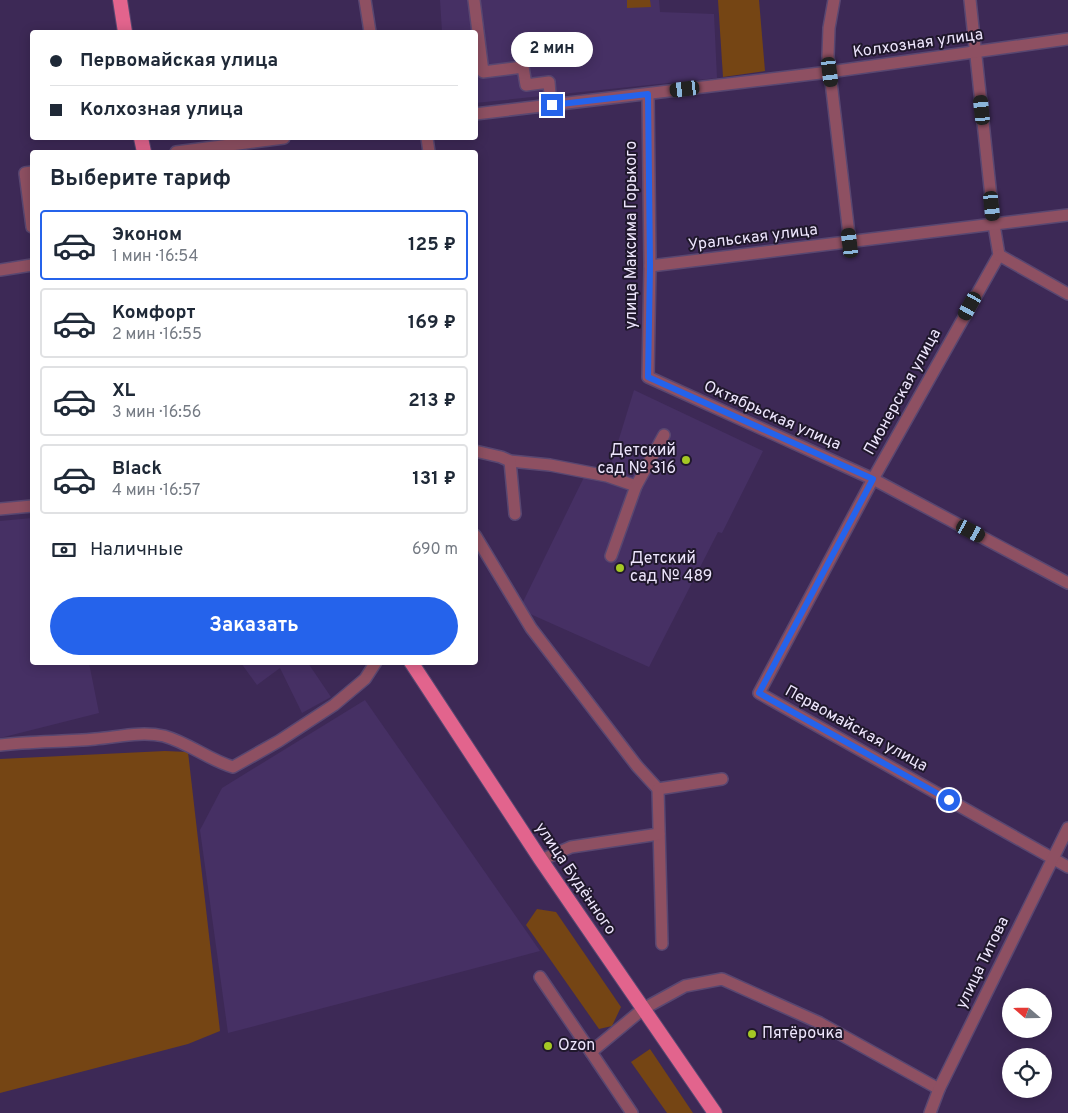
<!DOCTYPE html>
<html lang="ru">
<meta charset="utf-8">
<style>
body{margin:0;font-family:Overpass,sans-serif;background:#f6f6f7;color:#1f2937;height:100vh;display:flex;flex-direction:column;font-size:19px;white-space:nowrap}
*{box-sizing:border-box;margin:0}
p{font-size:16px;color:#747a83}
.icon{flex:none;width:28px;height:28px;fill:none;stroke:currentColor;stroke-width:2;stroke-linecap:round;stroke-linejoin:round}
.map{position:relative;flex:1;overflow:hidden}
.side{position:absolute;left:30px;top:150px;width:448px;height:515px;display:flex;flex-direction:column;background:#fff;border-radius:5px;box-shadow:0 2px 12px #0003}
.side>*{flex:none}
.hud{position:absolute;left:30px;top:30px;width:448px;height:110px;border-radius:5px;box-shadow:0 2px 12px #0003;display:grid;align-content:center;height:110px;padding:0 20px;background:#fff}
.needle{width:32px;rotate:290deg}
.controls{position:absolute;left:1002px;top:988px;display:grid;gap:10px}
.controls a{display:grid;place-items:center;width:50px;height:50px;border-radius:50%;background:#fff;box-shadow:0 2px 12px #0003;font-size:25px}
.end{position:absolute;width:22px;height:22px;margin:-11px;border:6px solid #2563eb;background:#fff;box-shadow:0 0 0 2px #fff}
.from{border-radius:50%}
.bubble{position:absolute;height:35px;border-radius:18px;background:#fff;box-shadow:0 2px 12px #0003;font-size:16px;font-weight:700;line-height:35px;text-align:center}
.car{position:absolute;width:15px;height:30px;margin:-15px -8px;border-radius:6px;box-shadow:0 0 4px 1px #0007;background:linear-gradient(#222 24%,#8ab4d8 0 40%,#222 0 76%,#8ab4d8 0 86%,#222 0)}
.hud b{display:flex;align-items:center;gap:18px;height:48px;font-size:19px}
.hud b+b{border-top:1px solid #e0e1e3}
.hud i{width:12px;height:12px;background:#1f2937}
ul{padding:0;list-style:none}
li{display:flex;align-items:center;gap:15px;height:70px;margin:0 10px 8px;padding:0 10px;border:2px solid #e0e1e3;border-radius:5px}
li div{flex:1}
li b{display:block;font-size:19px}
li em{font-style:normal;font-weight:700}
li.on{border-color:#2563eb}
li>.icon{width:45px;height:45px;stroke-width:1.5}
h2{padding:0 20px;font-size:22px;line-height:60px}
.pay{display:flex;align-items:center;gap:12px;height:55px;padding:0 20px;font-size:19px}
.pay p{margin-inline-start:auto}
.cta{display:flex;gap:10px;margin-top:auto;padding:10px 20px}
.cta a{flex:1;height:58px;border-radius:30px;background:#2563eb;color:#fff;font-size:20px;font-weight:700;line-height:58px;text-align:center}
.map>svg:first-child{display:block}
</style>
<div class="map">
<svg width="1068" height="1113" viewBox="0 0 1068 1113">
<rect width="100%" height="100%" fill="#3d2956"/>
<g fill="#463064">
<path d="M440,0H659L660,12L714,14L717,78L475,103V32H442Z"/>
<path d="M634,390L763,451L722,533L718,532L649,667L528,613L522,604L587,471L610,468Z"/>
<path d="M32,518V662L89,663L99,713L0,738V521Z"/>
<path d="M241,663H308L331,697L302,713L280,668L257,685Z"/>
<path d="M365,700L540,951L228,1033L200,830L222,788Z"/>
</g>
<g fill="#754514">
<path d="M627,0H650L651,7L627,8Z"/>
<path d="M718,0H759L765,71L723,77Z"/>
<path d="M165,751L188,752L220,1031L188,1044L0,1093V759Z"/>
<path d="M537,909L556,912L621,1007L612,1026L599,1029L526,925Z"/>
<path d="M650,1049L693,1113H667L631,1062Z"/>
</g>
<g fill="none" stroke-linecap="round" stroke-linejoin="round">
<g stroke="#594771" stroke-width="14">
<g id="minor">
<path d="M365,0L370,32"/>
<path d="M474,0L483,72L523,67L526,85L549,82L550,95"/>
<path d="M834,0L829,28L828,56L850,243"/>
<path d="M970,0L994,225L999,255L873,479L759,693L1068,867"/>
<path d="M648,94L650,266L648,377L873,479L1068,583"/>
<path d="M475,114L829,72L1068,39"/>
<path d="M427,138L429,152"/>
<path d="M176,152L284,138"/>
<path d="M32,172L25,173L32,227"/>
<path d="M999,255L1068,294"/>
<path d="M650,266L1068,215"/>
<path d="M0,270L32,265"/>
<path d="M475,451L501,457L510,461L550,465L607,476L636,486"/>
<path d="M510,461L515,514"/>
<path d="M0,509L32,506"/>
<path d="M475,535L531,628L637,766L658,789L722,779"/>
<path d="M611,556L636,486L664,435"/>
<path d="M0,745C32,741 64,742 95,739C118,737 141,731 164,736C189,743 209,760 233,767L279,741L334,705L365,679L376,662"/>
<path d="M658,789L662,944"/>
<path d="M541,860L571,847L659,834"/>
<path d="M540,977L591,1052"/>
<path d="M632,1113L591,1052L643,1009L685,986L722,979L820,1023L939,1089"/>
<path d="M930,1113L939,1089L1068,828"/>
</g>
</g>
<g stroke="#594771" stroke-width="16">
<g id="major">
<path d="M120,0L125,32"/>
<path d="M141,138L144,152"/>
<path d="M411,662L541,860L715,1113"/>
</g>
</g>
<use href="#minor" stroke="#8e5062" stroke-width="11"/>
<use href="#major" stroke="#e2648d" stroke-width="14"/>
</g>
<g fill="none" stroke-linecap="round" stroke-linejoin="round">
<path stroke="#2563eb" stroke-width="6" d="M552,105L648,94L650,266L648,377L873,479L759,693L949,800"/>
</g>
<g fill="#a5c824" stroke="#20182c" stroke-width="2">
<circle cx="686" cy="460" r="5"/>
<circle cx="620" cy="568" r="5"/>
<circle cx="752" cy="1034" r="5"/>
<circle cx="548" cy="1046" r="5"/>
</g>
<g text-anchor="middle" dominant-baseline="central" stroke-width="4" stroke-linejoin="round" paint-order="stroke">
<g font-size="16" fill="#ede5fc" stroke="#20182c">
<text transform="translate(918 44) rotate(-8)">Колхозная улица</text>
<text transform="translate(632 235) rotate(-90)">улица Максима Горького</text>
<text transform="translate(753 238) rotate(-7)">Уральская улица</text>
<text transform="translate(903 392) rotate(-61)">Пионерская улица</text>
<text transform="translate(772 416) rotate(24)">Октябрьская улица</text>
<text transform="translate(856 729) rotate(29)">Первомайская улица</text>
<text transform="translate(575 879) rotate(56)">улица Будённого</text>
<text transform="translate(983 963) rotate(-64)">улица Титова</text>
</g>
<g font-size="16" fill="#ede5fc" stroke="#20182c" text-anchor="start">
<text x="676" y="451" text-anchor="end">Детский<tspan x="676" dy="18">сад № 316</tspan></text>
<text x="630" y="559">Детский<tspan x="630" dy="18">сад № 489</tspan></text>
<text x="762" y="1034">Пятёрочка</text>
<text x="558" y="1046">Ozon</text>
</g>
</g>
</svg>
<div class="controls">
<a><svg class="needle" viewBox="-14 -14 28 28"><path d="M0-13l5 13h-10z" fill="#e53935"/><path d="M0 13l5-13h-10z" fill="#747a83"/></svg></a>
<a><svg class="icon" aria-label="locate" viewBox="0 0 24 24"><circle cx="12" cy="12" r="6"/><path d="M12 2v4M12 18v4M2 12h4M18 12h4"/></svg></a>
</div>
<i class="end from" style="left:949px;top:800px"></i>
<i class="end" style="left:552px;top:105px"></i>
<div class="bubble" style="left:511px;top:32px;width:82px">2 мин</div>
<i class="car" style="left:830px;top:72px;rotate:173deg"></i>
<i class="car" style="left:685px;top:89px;rotate:263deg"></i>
<i class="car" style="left:982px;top:110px;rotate:354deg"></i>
<i class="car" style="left:992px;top:206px;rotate:174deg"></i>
<i class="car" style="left:850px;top:243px;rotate:353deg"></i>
<i class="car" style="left:970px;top:306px;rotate:209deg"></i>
<i class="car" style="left:971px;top:531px;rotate:118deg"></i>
<div class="hud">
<b><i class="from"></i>Первомайская улица</b>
<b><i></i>Колхозная улица</b>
</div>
<section class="side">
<h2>Выберите тариф</h2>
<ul>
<li class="on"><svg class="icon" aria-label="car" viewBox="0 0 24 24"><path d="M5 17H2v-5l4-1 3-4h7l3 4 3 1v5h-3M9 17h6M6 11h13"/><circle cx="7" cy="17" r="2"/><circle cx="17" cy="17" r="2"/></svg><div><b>Эконом</b><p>1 мин · 16:54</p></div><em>125 ₽</em></li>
<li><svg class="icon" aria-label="car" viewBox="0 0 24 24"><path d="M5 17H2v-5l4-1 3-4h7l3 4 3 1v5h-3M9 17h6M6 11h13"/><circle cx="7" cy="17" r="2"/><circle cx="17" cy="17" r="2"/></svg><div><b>Комфорт</b><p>2 мин · 16:55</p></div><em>169 ₽</em></li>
<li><svg class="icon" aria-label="car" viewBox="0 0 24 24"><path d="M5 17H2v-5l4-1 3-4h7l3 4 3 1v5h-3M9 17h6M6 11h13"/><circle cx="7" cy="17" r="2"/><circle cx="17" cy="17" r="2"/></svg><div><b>XL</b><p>3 мин · 16:56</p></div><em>213 ₽</em></li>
<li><svg class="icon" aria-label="car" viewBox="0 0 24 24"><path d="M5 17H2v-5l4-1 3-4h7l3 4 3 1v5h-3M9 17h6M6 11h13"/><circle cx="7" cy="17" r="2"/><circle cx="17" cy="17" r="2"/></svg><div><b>Black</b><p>4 мин · 16:57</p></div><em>131 ₽</em></li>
</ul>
<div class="pay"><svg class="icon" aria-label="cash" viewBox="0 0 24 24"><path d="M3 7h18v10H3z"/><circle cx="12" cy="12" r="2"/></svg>Наличные<p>690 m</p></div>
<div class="cta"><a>Заказать</a></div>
</section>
</div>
